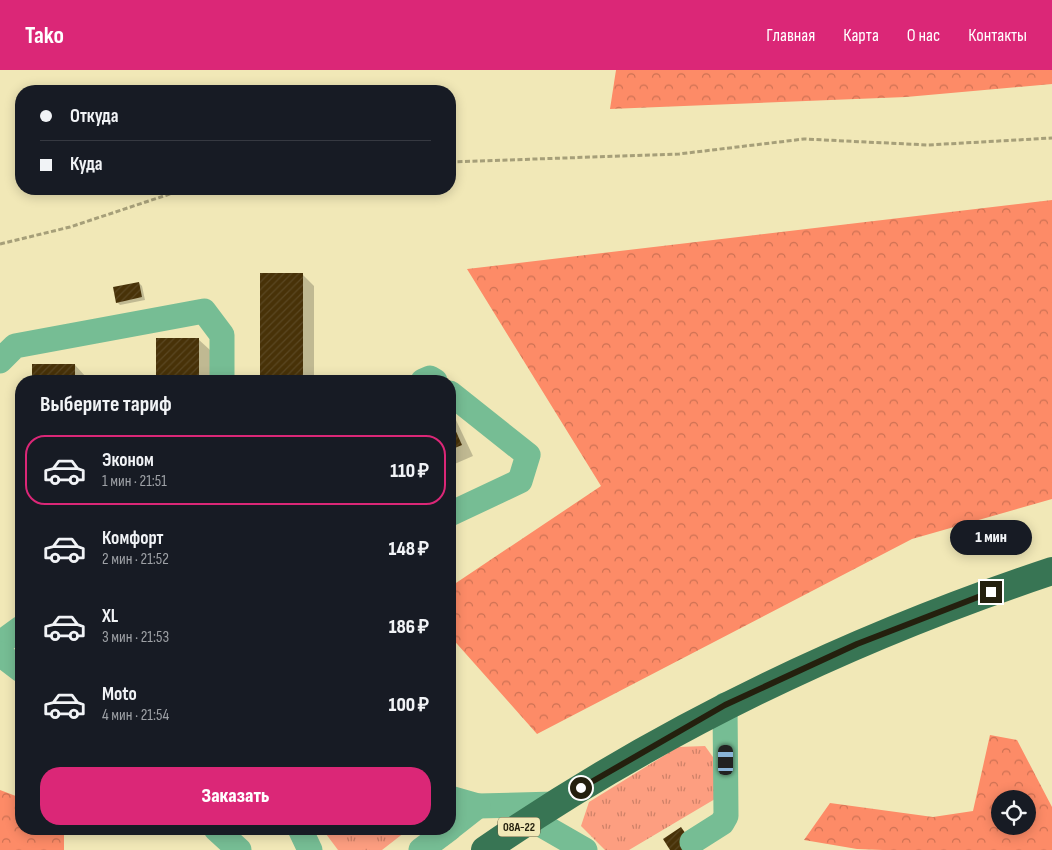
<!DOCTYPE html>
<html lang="ru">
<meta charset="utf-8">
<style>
body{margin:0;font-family:"Sofia Sans Condensed",sans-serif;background:#20242c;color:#f1f3f6;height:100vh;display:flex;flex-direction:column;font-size:19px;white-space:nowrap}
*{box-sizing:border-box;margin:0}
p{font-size:16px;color:#9ea1a6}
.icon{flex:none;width:28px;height:28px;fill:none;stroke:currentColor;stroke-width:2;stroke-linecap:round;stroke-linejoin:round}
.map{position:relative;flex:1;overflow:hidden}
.panel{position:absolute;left:15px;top:305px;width:441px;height:460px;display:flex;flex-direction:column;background:#171b24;border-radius:20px;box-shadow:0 2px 12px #0003}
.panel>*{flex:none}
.top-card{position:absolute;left:15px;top:15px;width:441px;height:110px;border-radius:20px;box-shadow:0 2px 12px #0003;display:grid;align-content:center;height:110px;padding:0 25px;background:#171b24}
.fabs{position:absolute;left:991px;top:720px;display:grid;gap:10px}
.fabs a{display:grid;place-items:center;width:45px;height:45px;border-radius:50%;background:#171b24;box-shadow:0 2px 12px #0003;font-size:25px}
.end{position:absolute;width:22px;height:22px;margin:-11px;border:6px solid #24200e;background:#fff;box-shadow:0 0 0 2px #fff}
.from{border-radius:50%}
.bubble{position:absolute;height:35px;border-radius:18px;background:#171b24;box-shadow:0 2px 12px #0003;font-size:16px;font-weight:800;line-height:35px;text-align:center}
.car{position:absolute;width:15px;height:30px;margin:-15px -8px;border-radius:6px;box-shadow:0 0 4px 1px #0007;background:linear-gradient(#222 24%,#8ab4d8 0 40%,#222 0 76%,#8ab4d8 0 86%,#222 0)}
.top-card b{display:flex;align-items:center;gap:18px;height:48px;font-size:19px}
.top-card b+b{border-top:1px solid #363941}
.top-card i{width:12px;height:12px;background:#f1f3f6}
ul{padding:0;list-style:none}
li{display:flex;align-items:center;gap:15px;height:70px;margin:0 10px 8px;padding:0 15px;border:2px solid transparent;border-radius:20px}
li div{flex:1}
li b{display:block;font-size:19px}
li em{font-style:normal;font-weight:800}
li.selected{border-color:#db2777}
li>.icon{width:45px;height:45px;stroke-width:1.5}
h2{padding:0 25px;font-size:22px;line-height:60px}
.primary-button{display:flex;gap:10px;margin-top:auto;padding:10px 25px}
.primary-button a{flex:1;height:58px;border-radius:20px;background:#db2777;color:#fff;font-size:20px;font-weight:800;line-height:58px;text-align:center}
header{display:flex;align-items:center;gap:30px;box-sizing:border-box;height:70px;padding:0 25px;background:#db2777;color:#fff}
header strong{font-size:24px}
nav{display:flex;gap:28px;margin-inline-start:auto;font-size:18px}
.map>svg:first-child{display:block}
</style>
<header>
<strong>Tako</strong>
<nav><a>Главная</a><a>Карта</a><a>О нас</a><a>Контакты</a></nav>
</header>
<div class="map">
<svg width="1052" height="780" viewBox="0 0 1052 780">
<defs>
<pattern id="grass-tufts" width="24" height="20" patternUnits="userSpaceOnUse" patternTransform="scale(1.25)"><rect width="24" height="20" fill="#fd9e80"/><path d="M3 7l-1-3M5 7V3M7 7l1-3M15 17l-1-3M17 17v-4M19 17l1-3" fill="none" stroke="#cd8067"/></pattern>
<pattern id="forest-crowns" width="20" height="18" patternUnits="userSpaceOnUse" patternTransform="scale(1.25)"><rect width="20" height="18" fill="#fd8b67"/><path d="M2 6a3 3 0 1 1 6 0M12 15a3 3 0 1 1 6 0" fill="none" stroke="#cd7153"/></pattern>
<pattern id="building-hatch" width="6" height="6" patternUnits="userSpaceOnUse" patternTransform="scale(1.25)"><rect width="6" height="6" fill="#483208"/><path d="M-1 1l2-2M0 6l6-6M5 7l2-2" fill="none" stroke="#5a4722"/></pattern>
</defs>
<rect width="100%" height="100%" fill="#f1e8b7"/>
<g fill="url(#grass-tufts)">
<path d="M705,676L718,694L715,729L629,780H605L581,756L589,732L678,677Z"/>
<path d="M324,759H409L382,780H338L323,760Z"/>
</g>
<g fill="url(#forest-crowns)" fill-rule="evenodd">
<path d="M616,0H1052V14L906,27L610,39Z"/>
<path d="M1052,130V429L912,469L537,664L450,566V517L601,416L467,199Z"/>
<path d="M990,665L1017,670L1052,737V780H883L857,779L804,770L830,733L933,747L973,741ZM1000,729H1028V756H1000Z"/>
<path d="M0,720L21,728V759H64V780H0Z"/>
</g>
<g fill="#0003">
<path d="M261,205H303L314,216V311H261Z"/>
<path d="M139,213L142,216L145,230L120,235L117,232Z"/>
<path d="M157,269H198L210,280V311H157Z"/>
<path d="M33,295H75L86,307V311H33Z"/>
<path d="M450,343L455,348L473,386L450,396Z"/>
</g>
<g fill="url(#building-hatch)">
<rect x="260" y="203" width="43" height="108"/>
<path d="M139,212L142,227L116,233L113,217Z"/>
<rect x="156" y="268" width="43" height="43"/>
<rect x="32" y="294" width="43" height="17"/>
<path d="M450,348L462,375L450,380Z"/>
<path d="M681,757L697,780H670L663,769Z"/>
</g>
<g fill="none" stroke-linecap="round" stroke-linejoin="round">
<g stroke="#a69f79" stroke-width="3" stroke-dasharray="5 2.5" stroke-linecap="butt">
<path d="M450,92L679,84L804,69L928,75L1052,68"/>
<path d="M0,174L70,157L185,119"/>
</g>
<g stroke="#76bd94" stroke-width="25">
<path d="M0,291L15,276L204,241L222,265V311"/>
<path d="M423,311L430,308L435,311"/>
<path d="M450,323L528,385L520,411L450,444"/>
<path d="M0,573L21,558"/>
<path d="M0,584L21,600"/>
<path d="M450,728L478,736L555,734"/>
<path d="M531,749L585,780"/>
<path d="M450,758L478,736"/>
<path d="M216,759L239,780"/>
<path d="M300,759L310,780"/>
<path d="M692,772L722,753L726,746L725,635"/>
<path d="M421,780L449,759"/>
</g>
<path stroke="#387554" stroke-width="28" d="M485,780C659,660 851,568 1052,501"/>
</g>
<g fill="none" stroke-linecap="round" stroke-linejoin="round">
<path stroke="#24200e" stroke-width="6" d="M581,718L725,635L857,574L991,522"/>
</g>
<g text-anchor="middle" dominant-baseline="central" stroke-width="5" stroke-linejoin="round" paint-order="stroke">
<rect fill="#f1e8b7" stroke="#625c41" stroke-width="1" x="498" y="747.5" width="42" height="19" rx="4"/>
<g font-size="12" font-weight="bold" fill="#24200e">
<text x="519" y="757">08А-22</text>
</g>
</g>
</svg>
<div class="fabs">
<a><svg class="icon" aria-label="locate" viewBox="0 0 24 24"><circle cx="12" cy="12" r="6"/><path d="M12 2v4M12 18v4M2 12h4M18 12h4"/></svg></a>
</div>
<i class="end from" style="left:581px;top:718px"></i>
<i class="end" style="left:991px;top:522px"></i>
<div class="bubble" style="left:950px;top:450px;width:82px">1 мин</div>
<i class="car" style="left:726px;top:690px;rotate:0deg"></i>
<div class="top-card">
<b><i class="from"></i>Откуда</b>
<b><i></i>Куда</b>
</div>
<section class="panel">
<h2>Выберите тариф</h2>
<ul>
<li class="selected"><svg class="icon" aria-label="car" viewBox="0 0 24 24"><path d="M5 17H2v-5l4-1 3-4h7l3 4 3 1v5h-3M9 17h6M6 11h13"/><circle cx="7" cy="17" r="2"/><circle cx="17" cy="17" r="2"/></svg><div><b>Эконом</b><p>1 мин · 21:51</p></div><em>110 ₽</em></li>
<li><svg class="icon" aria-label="car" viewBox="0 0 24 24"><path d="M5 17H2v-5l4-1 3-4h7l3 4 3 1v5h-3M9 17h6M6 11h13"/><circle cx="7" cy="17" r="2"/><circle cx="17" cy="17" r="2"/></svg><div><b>Комфорт</b><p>2 мин · 21:52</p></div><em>148 ₽</em></li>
<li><svg class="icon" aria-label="car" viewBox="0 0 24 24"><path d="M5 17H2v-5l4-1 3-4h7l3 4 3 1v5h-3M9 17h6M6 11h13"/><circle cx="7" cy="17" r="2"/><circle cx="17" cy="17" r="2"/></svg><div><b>XL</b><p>3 мин · 21:53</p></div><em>186 ₽</em></li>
<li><svg class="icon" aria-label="car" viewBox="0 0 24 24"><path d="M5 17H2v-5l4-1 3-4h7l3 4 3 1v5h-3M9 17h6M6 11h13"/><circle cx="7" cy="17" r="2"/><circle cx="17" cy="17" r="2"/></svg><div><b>Moto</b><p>4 мин · 21:54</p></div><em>100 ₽</em></li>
</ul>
<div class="primary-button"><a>Заказать</a></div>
</section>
</div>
